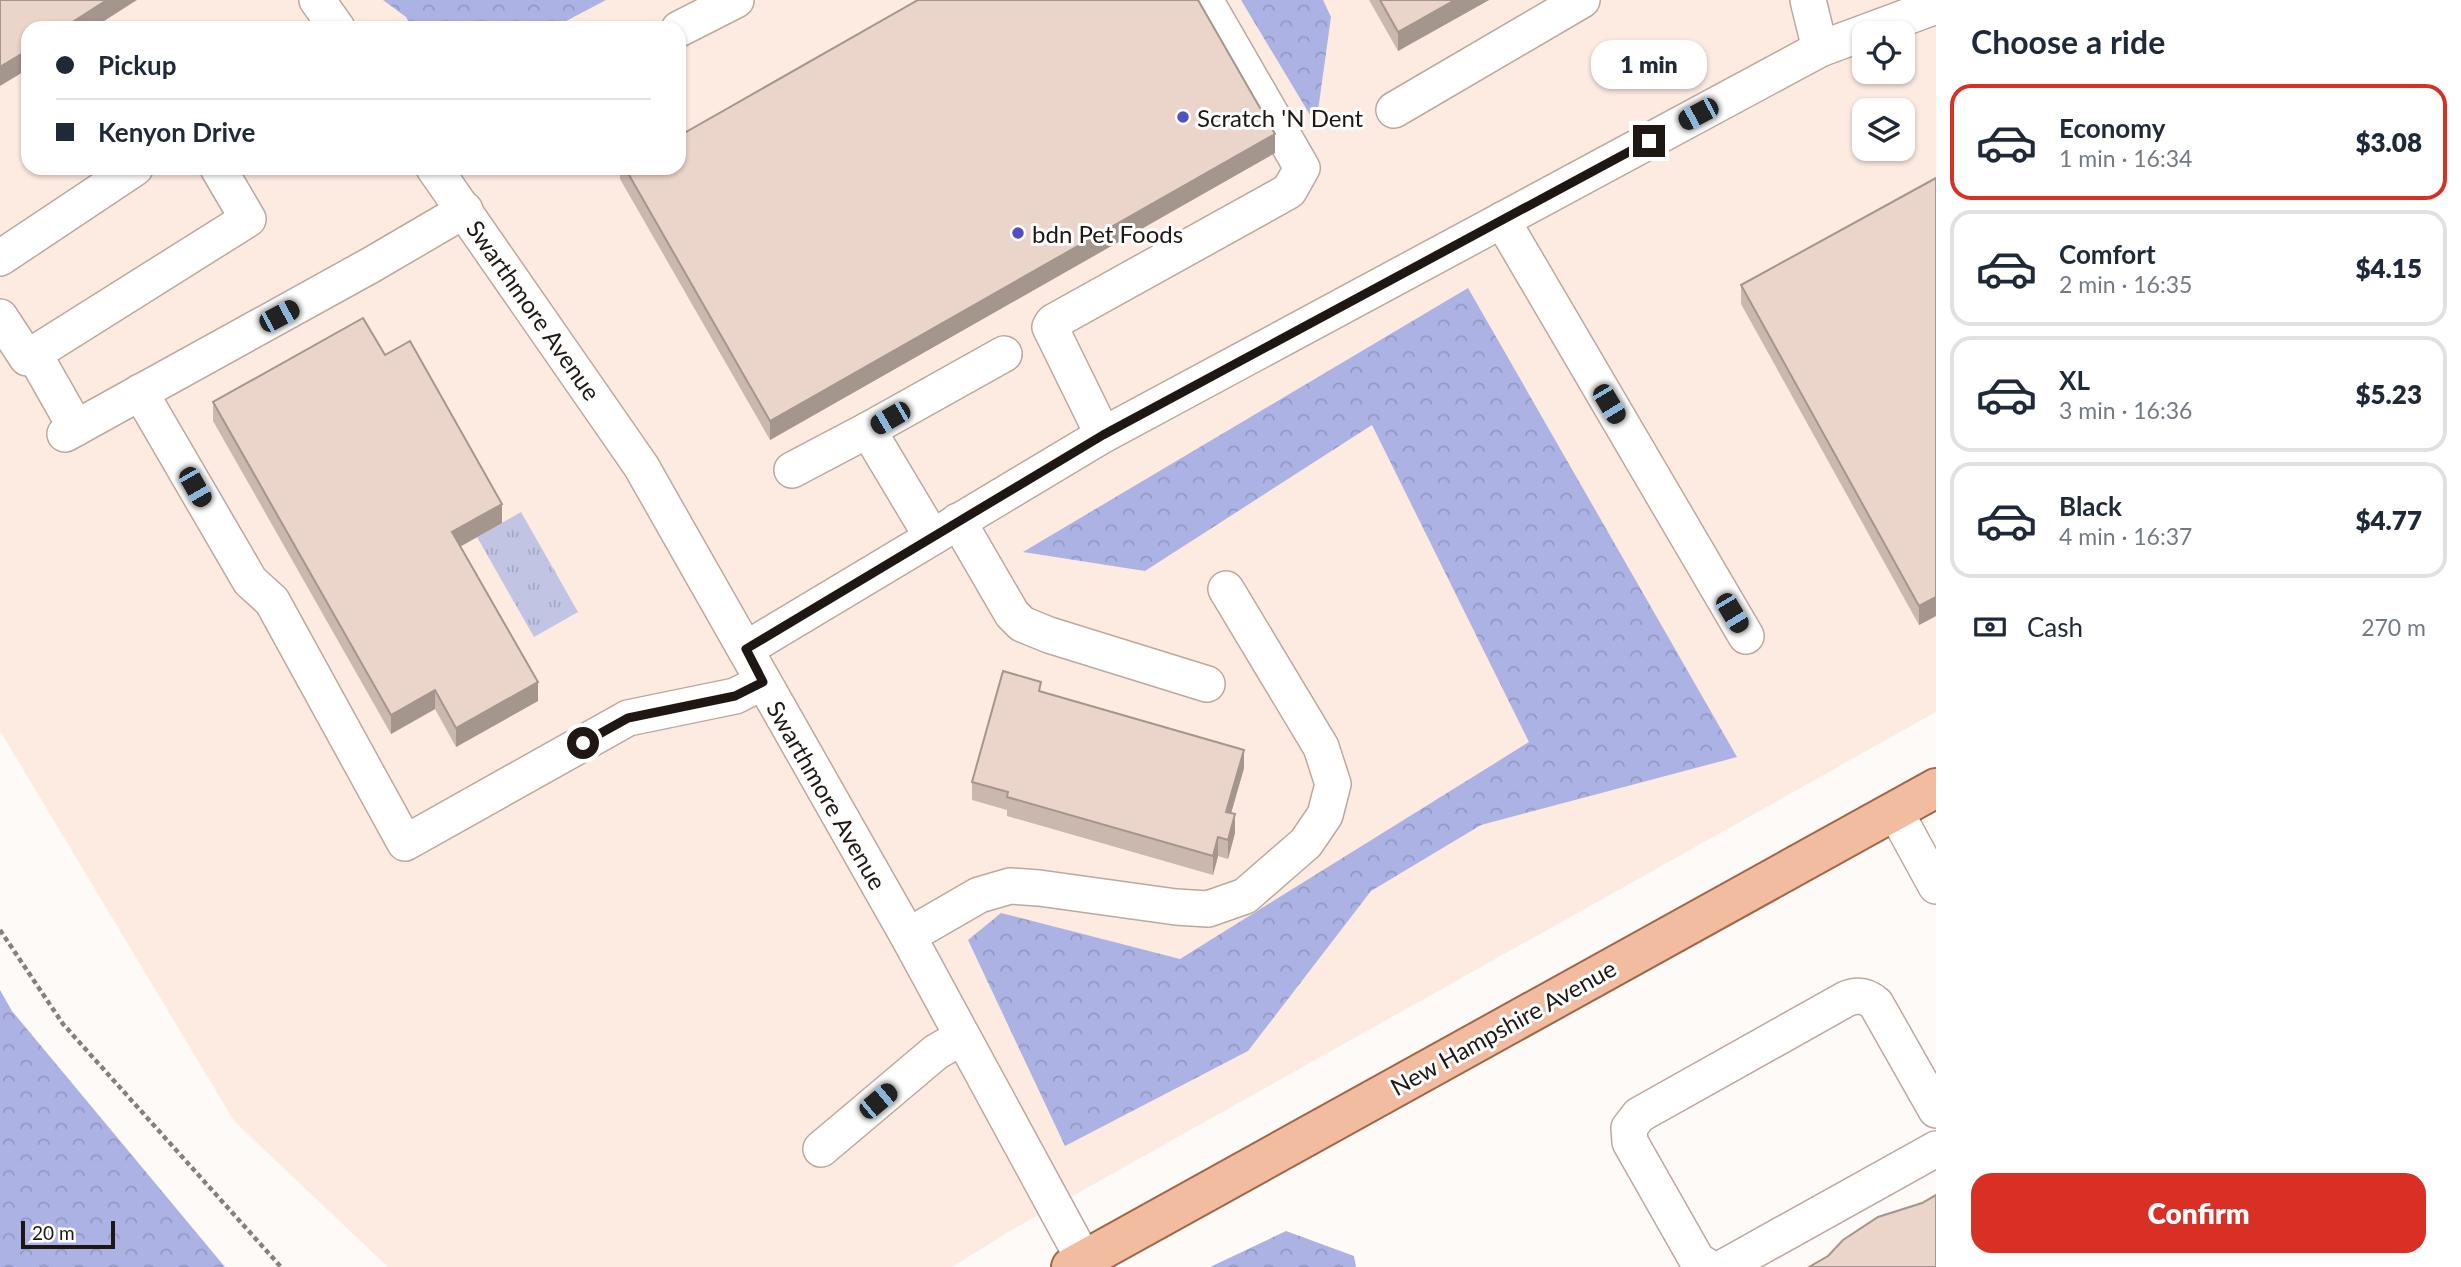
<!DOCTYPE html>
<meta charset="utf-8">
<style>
body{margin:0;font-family:Lato,sans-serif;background:#f6f6f7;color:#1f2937;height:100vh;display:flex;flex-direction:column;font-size:26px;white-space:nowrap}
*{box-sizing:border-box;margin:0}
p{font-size:23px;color:#747a83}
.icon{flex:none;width:38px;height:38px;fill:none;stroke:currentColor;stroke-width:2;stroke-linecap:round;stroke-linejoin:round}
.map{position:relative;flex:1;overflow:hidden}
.drawer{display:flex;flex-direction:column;background:#fff;width:525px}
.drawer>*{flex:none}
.hud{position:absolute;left:21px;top:21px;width:665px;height:154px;border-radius:21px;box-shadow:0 2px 5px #0004;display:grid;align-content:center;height:154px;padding:0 35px;background:#fff}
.controls{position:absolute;left:1852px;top:21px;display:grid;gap:14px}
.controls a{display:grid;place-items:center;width:63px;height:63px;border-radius:14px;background:#fff;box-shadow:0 2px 5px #0004;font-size:35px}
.scale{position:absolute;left:21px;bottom:18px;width:94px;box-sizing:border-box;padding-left:7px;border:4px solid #1f1713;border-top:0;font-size:19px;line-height:24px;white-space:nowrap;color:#1f1713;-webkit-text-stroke:5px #fff;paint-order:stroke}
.end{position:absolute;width:32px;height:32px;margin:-16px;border:9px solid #1f1713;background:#fff;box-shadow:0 0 0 4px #fff}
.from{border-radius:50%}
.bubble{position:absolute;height:49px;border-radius:21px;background:#fff;box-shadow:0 2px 5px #0004;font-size:23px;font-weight:800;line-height:49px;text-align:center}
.car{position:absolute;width:21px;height:42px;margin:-21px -10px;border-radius:9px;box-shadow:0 0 5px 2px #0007;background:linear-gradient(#222 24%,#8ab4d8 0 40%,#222 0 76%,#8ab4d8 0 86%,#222 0)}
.hud b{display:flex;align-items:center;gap:24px;height:66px;font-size:26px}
.hud b+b{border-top:2px solid #e0e1e3}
.hud i{width:18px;height:18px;background:#1f2937}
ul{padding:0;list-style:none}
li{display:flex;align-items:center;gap:21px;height:116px;margin:0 14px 10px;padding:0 21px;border:4px solid #e0e1e3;border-radius:21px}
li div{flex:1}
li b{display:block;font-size:26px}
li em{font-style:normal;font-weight:800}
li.current{border-color:#d93025}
li>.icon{width:63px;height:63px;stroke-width:1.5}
h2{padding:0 35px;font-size:32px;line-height:84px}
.pay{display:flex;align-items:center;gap:18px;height:77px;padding:0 35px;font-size:26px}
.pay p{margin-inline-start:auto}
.button{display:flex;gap:14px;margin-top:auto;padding:14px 35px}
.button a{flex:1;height:80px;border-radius:21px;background:#d93025;color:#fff;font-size:28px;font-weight:800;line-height:80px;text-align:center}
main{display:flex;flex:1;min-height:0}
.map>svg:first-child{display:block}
</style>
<main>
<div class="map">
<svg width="1936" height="1267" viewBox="0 0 1936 1267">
<defs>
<pattern id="grass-tufts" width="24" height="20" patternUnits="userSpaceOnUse" patternTransform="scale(1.75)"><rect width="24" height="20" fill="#c1c5e3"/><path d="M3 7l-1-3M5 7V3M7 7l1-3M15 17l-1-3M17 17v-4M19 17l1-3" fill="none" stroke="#a5a8c2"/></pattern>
<pattern id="forest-crowns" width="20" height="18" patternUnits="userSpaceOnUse" patternTransform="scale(1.75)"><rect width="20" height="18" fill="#adb2e4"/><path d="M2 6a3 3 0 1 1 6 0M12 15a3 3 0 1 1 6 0" fill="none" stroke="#9498c3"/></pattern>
</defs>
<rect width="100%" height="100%" fill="#fefaf7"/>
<path fill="#fdebe2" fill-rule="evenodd" d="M0,0H1936V712L1010,1231L952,1267H388L234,1121L0,731ZM28,28H679V168H28ZM1864,33H1902V72H1864ZM1864,110H1902V149H1864Z"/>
<path fill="url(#grass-tufts)" d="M521,512L578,612L534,637L477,537Z"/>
<g fill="url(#forest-crowns)">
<path d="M383,0H606L553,28H412L406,17Z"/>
<path d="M1241,0H1323L1331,17L1316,125Z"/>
<path d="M1468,288L1737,757L1481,825L1371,891L1248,1051L1065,1146L968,940L1001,913L1180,959L1529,742L1372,425L1145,571L1023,552Z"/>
<path d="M0,990L12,1011L225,1267H0Z"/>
<path d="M1286,1231L1354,1256L1356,1267H1210Z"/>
</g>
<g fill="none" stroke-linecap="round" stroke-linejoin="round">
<g stroke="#bda89d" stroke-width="38">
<g id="minor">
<path d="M317,0L337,28"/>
<path d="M1808,0L1820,49"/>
<path d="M679,29L736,0"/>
<path d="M1394,110L1582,0"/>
<path d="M434,168L641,466L908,936L1084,1260"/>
<path d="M1502,220L1746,636"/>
<path d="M0,258L135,168"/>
<path d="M0,317L27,358L248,219L218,168"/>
<path d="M34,354L76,428"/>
<path d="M140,392L250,581L272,601L405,843L628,718L735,696L763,682"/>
<path d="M65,434L371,265L465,210"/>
<path d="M1103,435L1050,327L1053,322L1289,191L1302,168L1205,0"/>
<path d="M792,470L868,430"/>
<path d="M958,521L1012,614L1022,624L1049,635L1207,684"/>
<path d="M932,537L868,430L1004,354"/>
<path d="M746,649L1103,435L1820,49L1936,6"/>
<path d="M1895,811L1936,886"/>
<path d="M908,936L979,895L1010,886L1039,888L1176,907L1208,909L1245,896L1306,843L1325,815L1333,784L1321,747L1226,589"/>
<path d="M821,1149L936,1052L962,1037"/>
<path d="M1708,1267L1697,1260L1630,1142L1629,1128L1639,1115L1846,999C1858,994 1867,996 1876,1004L1936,1110"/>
<path d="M1724,1267L1936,1149"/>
</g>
</g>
<g stroke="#a26646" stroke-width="42">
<path id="major" d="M1071,1267L1936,788"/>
</g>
<path stroke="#86807d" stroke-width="4.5" stroke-dasharray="5 3.5" stroke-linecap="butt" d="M0,930L63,1024L281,1267"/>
<use href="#minor" stroke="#fff" stroke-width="35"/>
<use href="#major" stroke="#f1bca0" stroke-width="38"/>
</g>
<g fill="#cab7ae">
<path d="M1369,0H1489L1398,51Z"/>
<path d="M1275,153L770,440L620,179V168H679Z"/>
<path d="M1936,178V616L1919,625L1741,304V285Z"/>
<path d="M385,355L502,523L460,547L538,701L456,747L435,709L391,734L213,421V402Z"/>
<path d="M1041,691L1244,768L1231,813L1235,833L1228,859L1218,856L1213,875L1007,816V810L972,800V782Z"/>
</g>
<g fill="#a4958d">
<path d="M107,0H137L93,28H63Z"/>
<path d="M1455,0H1489L1398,51V32Z"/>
<path d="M28,50V69L0,86V67Z"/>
<path d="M1275,134V153L770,440V421Z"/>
<path d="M502,504V523L452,551V532Z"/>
<path d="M1936,597V616L1919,625V606Z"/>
<path d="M538,682V701L456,747V728Z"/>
<path d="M435,690V709L391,734V715Z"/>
<path d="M1244,750V768L1226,831V812Z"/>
<path d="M1235,814V833L1228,859V840Z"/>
<path d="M1218,837V856L1213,875V856Z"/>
</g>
<g fill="#ebd5ca" stroke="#a4958d" stroke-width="2">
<path d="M0,0H107L63,28H28V50L0,67Z"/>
<path d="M918,0H1198L1275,134L770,421L625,168H679V136Z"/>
<path d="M1380,0H1455L1398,32Z"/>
<path d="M1936,178V597L1919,606L1741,285Z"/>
<path d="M363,318L385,355L410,341L502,504L452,532L538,682L456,728L435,690L391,715L213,402Z"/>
<path d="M1003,671L1041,682L1039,691L1244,750L1226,812L1235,814L1228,840L1218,837L1213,856L1007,797L1008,792L972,782Z"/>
<path d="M1936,1195V1267H1809L1828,1256L1843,1240L1878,1217L1922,1203Z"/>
</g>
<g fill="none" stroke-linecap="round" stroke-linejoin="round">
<path stroke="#1f1713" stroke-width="9" d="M583,743L628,718L735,696L763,682L746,649L1103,435L1649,141"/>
</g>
<g fill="#524ec5" stroke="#fff" stroke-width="2.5">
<circle cx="1183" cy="117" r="7"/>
<circle cx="1018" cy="233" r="7"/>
</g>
<g text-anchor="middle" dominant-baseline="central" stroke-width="6" stroke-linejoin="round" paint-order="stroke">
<g font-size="24" fill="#1f1713" stroke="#fff" text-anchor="start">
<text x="1197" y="117">Scratch 'N Dent</text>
<text x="1032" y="233">bdn Pet Foods</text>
</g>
<g font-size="24" fill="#1f1713" stroke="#fff">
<text transform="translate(534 310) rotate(55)">Swarthmore Avenue</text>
<text transform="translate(827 795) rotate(60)">Swarthmore Avenue</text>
<text transform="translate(1503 1027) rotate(-29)">New Hampshire Avenue</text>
</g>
</g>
</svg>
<div class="controls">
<a><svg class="icon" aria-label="locate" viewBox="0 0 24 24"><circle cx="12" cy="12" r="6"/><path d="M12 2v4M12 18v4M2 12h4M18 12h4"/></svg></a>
<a><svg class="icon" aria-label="layers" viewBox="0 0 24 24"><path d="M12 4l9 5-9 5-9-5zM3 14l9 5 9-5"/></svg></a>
</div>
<div class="scale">20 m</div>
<i class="end from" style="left:583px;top:743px"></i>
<i class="end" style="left:1649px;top:141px"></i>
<div class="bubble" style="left:1591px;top:40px;width:116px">1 min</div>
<i class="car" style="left:1698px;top:114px;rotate:242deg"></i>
<i class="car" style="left:279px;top:316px;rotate:62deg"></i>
<i class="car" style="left:1609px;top:404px;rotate:149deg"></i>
<i class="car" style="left:890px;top:418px;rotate:240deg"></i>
<i class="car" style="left:195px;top:487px;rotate:150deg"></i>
<i class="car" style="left:1732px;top:613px;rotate:149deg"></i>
<i class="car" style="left:878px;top:1101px;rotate:50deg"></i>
<div class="hud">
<b><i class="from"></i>Pickup</b>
<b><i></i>Kenyon Drive</b>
</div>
</div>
<section class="drawer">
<h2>Choose a ride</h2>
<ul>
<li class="current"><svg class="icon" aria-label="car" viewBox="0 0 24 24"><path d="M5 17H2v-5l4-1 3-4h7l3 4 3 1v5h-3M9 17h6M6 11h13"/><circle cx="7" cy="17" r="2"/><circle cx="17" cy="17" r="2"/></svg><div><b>Economy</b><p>1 min · 16:34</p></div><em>$3.08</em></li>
<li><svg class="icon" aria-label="car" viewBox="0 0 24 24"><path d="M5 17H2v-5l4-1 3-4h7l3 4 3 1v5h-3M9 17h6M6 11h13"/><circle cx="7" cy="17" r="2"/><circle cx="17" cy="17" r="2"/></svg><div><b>Comfort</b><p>2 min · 16:35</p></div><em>$4.15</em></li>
<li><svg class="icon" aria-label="car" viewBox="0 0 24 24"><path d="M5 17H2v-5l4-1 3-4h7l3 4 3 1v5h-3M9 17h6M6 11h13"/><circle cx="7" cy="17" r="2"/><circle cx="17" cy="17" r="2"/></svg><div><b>XL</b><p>3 min · 16:36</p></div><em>$5.23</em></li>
<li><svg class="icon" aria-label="car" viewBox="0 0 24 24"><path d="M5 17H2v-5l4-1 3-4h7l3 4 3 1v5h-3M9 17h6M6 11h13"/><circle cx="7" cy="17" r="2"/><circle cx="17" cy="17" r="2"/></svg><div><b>Black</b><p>4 min · 16:37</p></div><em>$4.77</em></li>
</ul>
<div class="pay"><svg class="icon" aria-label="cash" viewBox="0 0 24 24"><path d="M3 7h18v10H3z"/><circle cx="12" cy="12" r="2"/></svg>Cash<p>270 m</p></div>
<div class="button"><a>Confirm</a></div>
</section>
</main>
